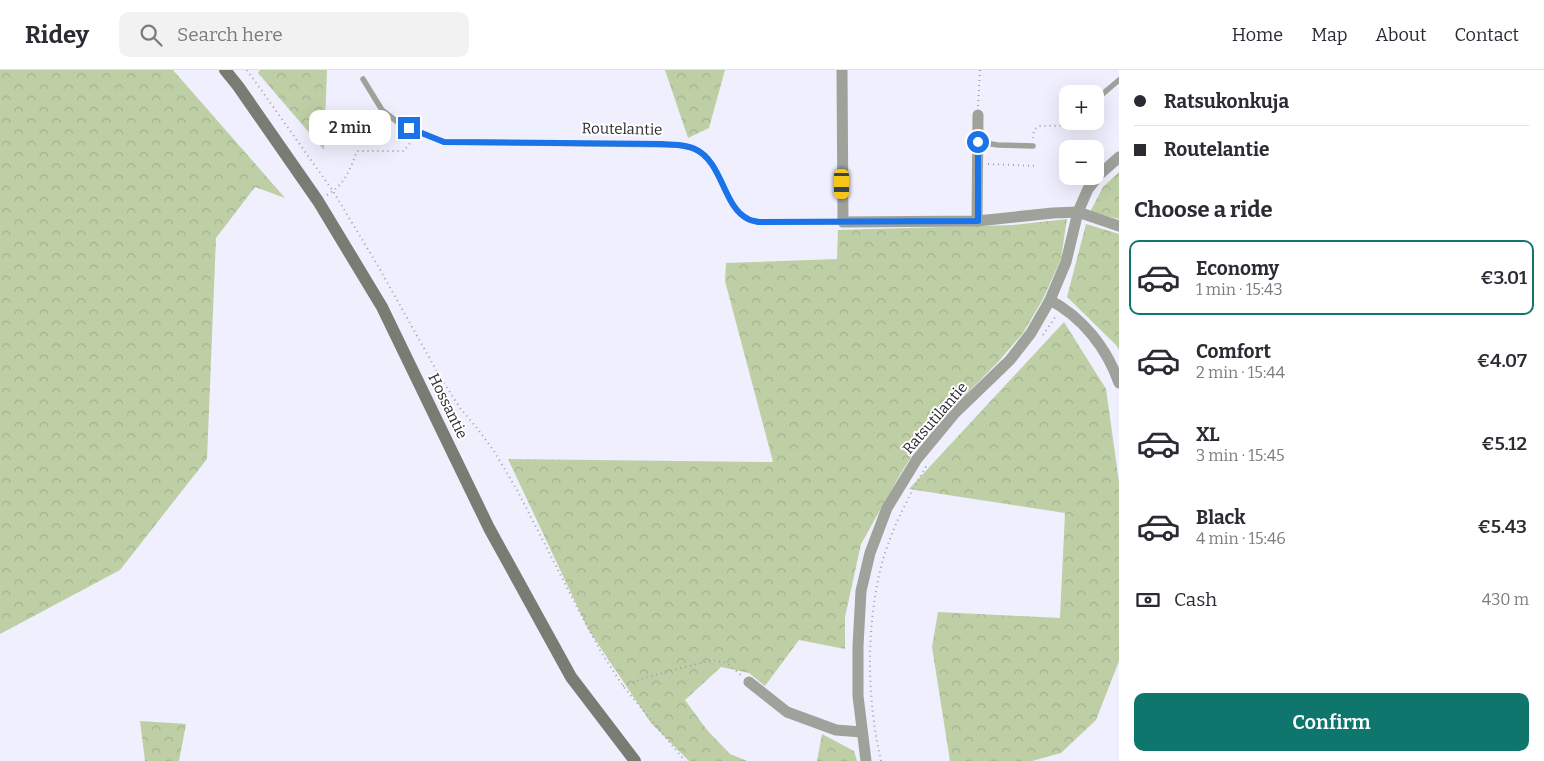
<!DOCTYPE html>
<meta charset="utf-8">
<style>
body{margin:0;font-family:Bitter,serif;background:#f2f2f3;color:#2b2b33;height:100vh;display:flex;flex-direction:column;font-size:19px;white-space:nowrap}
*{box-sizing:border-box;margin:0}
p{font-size:16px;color:#7c7c81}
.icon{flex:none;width:28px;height:28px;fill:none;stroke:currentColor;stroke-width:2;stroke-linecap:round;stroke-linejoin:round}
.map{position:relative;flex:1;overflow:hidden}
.panel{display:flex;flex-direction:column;background:#fff;width:425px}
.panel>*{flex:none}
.guide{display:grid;align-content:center;height:110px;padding:0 15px;background:#fff}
.controls{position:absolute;left:1059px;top:15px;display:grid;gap:10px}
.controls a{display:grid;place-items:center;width:45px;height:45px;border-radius:10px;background:#fff;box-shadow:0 5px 20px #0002;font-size:25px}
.end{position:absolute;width:22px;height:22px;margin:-11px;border:6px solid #1a73e8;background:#fff;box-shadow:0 0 0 2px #fff}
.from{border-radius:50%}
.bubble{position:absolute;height:35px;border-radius:10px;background:#fff;box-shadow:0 5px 20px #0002;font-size:16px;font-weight:600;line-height:35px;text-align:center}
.car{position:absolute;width:15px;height:30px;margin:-15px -8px;border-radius:6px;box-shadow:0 0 4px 1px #0007;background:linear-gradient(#f5c518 24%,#345 0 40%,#f5c518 0 76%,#345 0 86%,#f5c518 0)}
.guide b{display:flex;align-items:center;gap:18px;height:48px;font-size:19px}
.guide b+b{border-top:1px solid #e1e1e2}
.guide i{width:12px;height:12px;background:#2b2b33}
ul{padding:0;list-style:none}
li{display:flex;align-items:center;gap:15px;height:75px;margin:0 10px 8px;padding:0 5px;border:2px solid transparent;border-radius:10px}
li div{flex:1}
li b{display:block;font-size:19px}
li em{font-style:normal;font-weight:600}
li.active{border-color:#0f766e}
li>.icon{width:45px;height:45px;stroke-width:1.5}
h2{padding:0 15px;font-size:22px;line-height:60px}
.pay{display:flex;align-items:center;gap:12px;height:55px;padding:0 15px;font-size:19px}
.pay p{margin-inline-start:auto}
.cta{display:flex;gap:10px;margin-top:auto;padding:10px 15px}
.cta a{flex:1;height:58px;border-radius:10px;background:#0f766e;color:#fff;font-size:20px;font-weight:600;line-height:58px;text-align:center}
header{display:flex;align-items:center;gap:30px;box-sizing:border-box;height:70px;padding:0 25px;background:#fff;border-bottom:1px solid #e1e1e2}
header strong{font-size:24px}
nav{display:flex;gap:28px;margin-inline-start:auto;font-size:18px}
.search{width:350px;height:45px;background:#f2f2f3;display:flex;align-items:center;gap:12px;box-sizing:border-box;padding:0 18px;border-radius:10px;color:#7c7c81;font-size:19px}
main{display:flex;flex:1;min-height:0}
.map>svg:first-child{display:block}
</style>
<header>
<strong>Ridey</strong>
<div class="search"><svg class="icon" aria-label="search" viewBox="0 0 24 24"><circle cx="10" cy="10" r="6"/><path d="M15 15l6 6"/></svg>Search here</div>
<nav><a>Home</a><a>Map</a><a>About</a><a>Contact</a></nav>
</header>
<main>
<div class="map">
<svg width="1119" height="691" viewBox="0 0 1119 691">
<defs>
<pattern id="forest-crowns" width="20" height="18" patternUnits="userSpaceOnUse" patternTransform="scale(1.25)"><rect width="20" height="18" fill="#becfa6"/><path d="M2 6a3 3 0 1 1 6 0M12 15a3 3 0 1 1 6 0" fill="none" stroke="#a3b28f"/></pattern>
</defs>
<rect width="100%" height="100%" fill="#efeffd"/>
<g fill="url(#forest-crowns)">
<path d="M0,0H173L285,128L255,117L216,168L207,389L120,500L0,564Z"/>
<path d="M260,0H327L324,80L258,3Z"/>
<path d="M665,0H725L709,58L688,68Z"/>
<path d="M1119,102V149L1090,142L1103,117Z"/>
<path d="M1067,149L1061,189L1043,229L1023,263L999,291L923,368L901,403L861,474L845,547V579L799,570L765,616L749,603L721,597L685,630L707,660L730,684L747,691H689L651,653L588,559L508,389L773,392L725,211L726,193L837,189L838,160L1013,155Z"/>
<path d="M1086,154L1119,164V280L1116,275L1067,227Z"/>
<path d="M1064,252L1106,319L1119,412V591L1096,650L1061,683L1032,691H950L932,577L938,542L1060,548L1065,443L909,419Z"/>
<path d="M140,651L186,654L179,691H145Z"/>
<path d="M822,664L854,681L857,691H817Z"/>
</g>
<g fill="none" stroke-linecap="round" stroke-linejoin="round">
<g stroke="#a1a1ac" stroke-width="2" stroke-dasharray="1 4" stroke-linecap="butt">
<path d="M247,0L333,121L378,196L439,305L460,338L476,357L494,381L517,420L577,537L601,582L623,616L685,691"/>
<path d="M978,36L980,0"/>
<path d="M1033,68L1034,60L1039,56L1086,55"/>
<path d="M988,94L1037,96"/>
<path d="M327,125C345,114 350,100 357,81H404L414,68"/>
<path d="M1043,265L1056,246"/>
<path d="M623,616L654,605L712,590L727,593L742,606"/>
<path d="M881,691C867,630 866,562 880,501C889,463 908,427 928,393"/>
</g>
<g stroke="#9fa29b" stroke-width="5.5">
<path d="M363,9L382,40L400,54L444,72L679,75C684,76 690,77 694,79C723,91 723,137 748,149C751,151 755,151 759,152H843"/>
<path d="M1099,27L1119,10"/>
<path d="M978,72L998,75L1033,76"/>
</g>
<g stroke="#9fa29b" stroke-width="11">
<path d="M842,0L843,152L977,151L1053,143L1078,142L1119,156"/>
<path d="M977,151L978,45"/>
<path d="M1050,230C1082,247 1107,278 1119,313"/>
<path d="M749,612L787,642L836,660L862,662"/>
<path d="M866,691L858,626V576L861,521L870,483L887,438L917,389L955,343L1010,290L1031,263L1050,230L1066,192L1078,142L1088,119L1099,105L1119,87"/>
</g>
<path stroke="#787c72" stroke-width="12" d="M225,0L238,16L318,131L382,237L489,458L571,607L635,691"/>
</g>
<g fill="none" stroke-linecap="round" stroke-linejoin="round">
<path stroke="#1a73e8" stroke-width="6" d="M409,58L444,72L661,74C672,75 685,74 695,79C723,92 723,137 748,149C751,151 755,151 759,152L978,151V72"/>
</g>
<g text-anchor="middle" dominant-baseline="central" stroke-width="4" stroke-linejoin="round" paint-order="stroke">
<g font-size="15" fill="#29292f" stroke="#fff">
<text transform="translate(622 59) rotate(1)">Routelantie</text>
<text transform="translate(448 336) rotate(64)">Hossantie</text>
<text transform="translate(935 348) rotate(-49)">Ratsutilantie</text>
</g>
</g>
</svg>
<div class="controls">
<a>+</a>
<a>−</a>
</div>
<i class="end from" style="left:978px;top:72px"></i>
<i class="end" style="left:409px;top:58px"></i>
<div class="bubble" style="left:309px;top:40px;width:82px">2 min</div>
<i class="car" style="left:842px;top:114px;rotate:180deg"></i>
</div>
<section class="panel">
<div class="guide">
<b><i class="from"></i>Ratsukonkuja</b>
<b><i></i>Routelantie</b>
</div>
<h2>Choose a ride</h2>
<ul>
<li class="active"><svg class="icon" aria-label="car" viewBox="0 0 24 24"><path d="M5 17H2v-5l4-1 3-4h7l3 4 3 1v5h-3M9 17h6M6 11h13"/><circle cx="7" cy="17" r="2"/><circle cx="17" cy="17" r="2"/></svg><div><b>Economy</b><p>1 min · 15:43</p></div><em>€3.01</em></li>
<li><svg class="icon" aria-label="car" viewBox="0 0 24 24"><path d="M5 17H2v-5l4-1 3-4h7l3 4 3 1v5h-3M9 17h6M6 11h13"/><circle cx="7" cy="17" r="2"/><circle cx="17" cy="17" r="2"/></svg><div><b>Comfort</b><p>2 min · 15:44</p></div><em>€4.07</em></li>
<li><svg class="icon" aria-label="car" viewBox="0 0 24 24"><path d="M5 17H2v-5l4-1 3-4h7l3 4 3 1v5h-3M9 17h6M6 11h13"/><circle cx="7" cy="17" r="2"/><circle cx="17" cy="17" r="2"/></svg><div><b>XL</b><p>3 min · 15:45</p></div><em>€5.12</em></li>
<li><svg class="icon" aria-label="car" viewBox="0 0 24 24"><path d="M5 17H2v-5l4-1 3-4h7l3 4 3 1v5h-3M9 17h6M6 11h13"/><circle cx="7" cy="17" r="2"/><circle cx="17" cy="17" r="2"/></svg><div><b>Black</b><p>4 min · 15:46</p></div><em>€5.43</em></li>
</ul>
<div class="pay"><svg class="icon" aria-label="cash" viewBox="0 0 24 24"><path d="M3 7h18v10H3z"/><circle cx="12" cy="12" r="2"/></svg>Cash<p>430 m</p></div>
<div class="cta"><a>Confirm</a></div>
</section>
</main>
